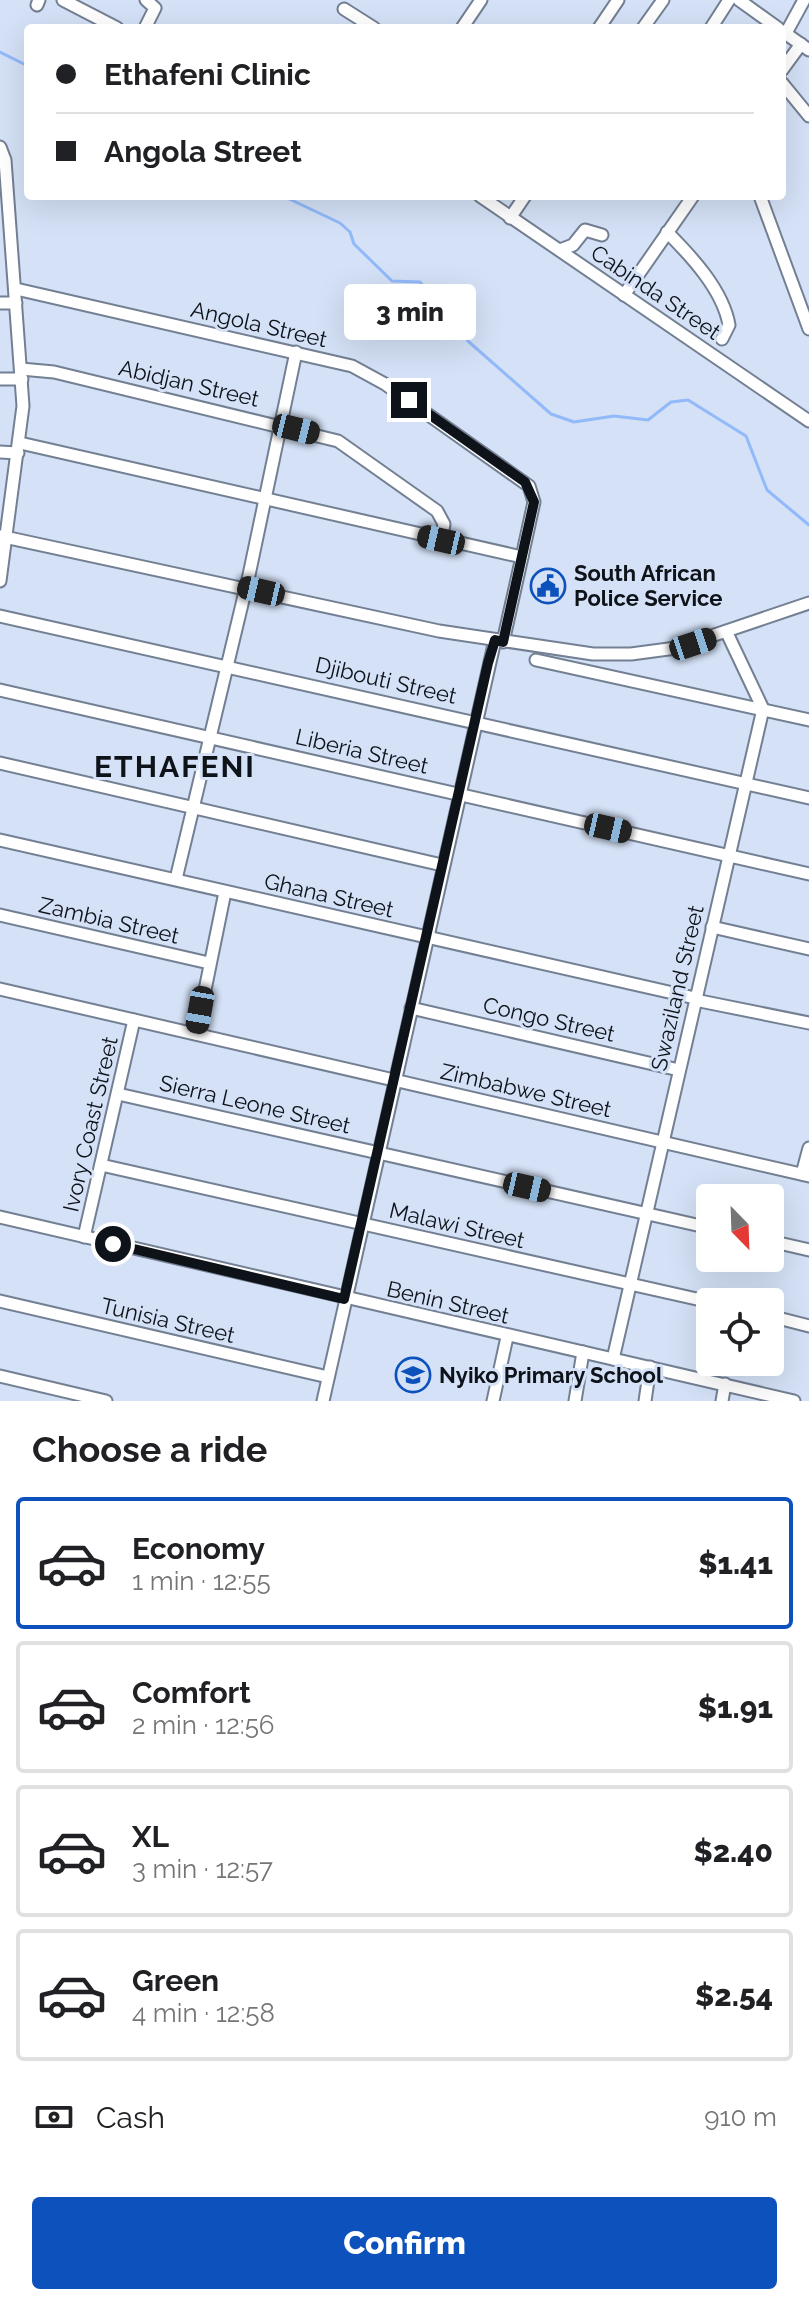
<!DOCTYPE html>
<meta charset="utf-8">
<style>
body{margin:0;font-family:Raleway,sans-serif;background:#f2f2f2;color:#202124;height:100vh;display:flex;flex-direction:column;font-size:30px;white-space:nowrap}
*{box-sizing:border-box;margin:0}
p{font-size:26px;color:#757577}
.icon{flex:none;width:44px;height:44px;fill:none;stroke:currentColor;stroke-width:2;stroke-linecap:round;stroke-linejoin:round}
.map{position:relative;height:1401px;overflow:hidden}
.sheet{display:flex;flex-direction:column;background:#fff;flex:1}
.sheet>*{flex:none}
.banner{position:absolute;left:24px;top:24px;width:762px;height:176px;border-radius:8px;box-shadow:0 8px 32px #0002;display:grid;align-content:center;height:176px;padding:0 32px;background:#fff}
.needle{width:52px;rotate:157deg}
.buttons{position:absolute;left:696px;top:1184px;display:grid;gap:16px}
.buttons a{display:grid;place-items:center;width:88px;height:88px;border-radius:8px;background:#fff;box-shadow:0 8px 32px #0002;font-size:40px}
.end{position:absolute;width:36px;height:36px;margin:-18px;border:10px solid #0e1219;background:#fff;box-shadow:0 0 0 4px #fff}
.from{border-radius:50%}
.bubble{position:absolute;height:56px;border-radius:8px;background:#fff;box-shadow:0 8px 32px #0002;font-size:26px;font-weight:800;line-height:56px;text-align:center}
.car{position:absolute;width:24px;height:48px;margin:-24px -12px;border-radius:10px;box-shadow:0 0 6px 2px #0007;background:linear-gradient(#222 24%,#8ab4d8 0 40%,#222 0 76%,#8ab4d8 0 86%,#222 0)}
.banner b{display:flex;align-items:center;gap:28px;height:76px;font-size:30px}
.banner b+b{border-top:2px solid #e0e0e0}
.banner i{width:20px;height:20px;background:#202124}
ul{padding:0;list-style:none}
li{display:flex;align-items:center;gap:24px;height:132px;margin:0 16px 12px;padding:0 16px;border:4px solid #e0e0e0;border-radius:8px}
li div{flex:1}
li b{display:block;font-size:30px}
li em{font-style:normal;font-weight:800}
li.active{border-color:#0d52bc}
li>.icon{width:72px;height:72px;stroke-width:1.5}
h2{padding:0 32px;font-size:36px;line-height:96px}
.pay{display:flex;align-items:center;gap:20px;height:88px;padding:0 32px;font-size:30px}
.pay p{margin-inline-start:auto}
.action{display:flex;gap:16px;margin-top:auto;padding:16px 32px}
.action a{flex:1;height:92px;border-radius:8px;background:#0d52bc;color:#fff;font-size:32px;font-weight:800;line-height:92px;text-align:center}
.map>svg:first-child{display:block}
</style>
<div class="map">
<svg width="809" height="1401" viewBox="0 0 809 1401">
<rect width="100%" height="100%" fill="#d4e1f6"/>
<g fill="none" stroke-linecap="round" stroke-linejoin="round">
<g stroke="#92b9fa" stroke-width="3">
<path d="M0,52L28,66"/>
<path d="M283,196L340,223L350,232L354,244L392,281L420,282L469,342L551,414L574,422L614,416L648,420L671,402L688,400L746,436L767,490L809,525"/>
</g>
<g stroke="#737f92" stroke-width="15">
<g id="minor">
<path d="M63,0L117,28"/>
<path d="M739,0L778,28"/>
<path d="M37,5L39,0"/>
<path d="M344,9L374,28"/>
<path d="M145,28L155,8L146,0"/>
<path d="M462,28L481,0"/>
<path d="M599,28L618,0"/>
<path d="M643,28L663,0"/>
<path d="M711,28L729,0"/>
<path d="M782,31L809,50"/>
<path d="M786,33L804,0"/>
<path d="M782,70L801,44"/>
<path d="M782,83L809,116"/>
<path d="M0,147L5,160L23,406L0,581"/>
<path d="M480,196L809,421"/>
<path d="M760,196L809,329"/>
<path d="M510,218L525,196"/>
<path d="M667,232C691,256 723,290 729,325L722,339"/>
<path d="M560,250L573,245L585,230L602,235"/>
<path d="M16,289L352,366L385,384L529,486L534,502L522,557"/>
<path d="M624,295L693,196"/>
<path d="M0,303H16"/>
<path d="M21,369L54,372L338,441L437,511L444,524L441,540"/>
<path d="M0,379H22"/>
<path d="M20,443L522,557L503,642"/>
<path d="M0,452L18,453"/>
<path d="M0,536L439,631L593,654H631L676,648L809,603"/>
<path d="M0,616L809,798"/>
<path d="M536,660L809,720"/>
<path d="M0,690L809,874"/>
<path d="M0,763L442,865"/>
<path d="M0,840L695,998"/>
<path d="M176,879L249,575L296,352"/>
<path d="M0,915L209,963"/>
<path d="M712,927L809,949"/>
<path d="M0,989L809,1176"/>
<path d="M695,1000L809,1023"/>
<path d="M411,1008L679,1070"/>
<path d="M196,1034L225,892"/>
<path d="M118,1094L710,1228"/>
<path d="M101,1165L710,1302"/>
<path d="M802,1174L809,1148"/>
<path d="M0,1217L794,1401"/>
<path d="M84,1237L134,1020"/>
<path d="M770,1241L809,1250"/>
<path d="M0,1301L328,1377"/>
<path d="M770,1316L809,1326"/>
<path d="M613,1359L763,709L727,633"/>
<path d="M0,1376L106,1401"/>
<path d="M323,1401L495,640"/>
<path d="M493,1401L507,1337"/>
<path d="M575,1401L583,1352"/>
<path d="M645,1401L650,1367"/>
<path d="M722,1401L725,1384"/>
</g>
</g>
<use href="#minor" stroke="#fff" stroke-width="11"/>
</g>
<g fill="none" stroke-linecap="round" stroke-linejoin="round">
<path stroke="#0e1219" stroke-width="10" d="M113,1244L344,1299L488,663L495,640L503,642L534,502L525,482L409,400"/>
</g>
<defs>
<g id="civic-ring" transform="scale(1.8)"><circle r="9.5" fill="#d4e1f6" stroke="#0d52bc" stroke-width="1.5"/><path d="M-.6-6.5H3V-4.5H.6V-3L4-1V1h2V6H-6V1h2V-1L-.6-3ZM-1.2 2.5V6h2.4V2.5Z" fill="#0d52bc"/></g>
<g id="school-ring" transform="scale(1.8)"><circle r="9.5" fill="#d4e1f6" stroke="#0d52bc" stroke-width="1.5"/><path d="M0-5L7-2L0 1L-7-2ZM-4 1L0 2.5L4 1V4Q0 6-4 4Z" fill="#0d52bc"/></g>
</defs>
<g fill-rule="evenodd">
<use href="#civic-ring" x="548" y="586"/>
<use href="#school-ring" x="413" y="1375"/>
</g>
<g text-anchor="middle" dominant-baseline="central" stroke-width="6" stroke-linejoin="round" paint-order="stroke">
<g font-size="22" fill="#0e1219" stroke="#d4e1f6">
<text transform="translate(656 292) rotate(34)">Cabinda Street</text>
<text transform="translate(259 324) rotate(13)">Angola Street</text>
<text transform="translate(189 383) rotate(13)">Abidjan Street</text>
<text transform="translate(386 680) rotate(13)">Djibouti Street</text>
<text transform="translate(362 751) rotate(13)">Liberia Street</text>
<text transform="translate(329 895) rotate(13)">Ghana Street</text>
<text transform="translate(109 920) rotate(13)">Zambia Street</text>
<text transform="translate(677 988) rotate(-77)">Swaziland Street</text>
<text transform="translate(549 1019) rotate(13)">Congo Street</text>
<text transform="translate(526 1090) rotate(13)">Zimbabwe Street</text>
<text transform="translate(255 1104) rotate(13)">Sierra Leone Street</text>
<text transform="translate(90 1124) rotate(-77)">Ivory Coast Street</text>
<text transform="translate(457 1225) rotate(13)">Malawi Street</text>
<text transform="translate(448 1302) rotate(13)">Benin Street</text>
<text transform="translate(168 1320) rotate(13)">Tunisia Street</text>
</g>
<g font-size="22" font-weight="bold" fill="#0e1219" stroke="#d4e1f6" text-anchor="start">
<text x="574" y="573">South African<tspan x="574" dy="25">Police Service</tspan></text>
<text x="439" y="1375">Nyiko Primary School</text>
</g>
<g font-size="30" font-weight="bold" letter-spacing="2" fill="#0e1219" stroke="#d4e1f6">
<text x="175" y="766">ETHAFENI</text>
</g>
</g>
</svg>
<div class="buttons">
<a><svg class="needle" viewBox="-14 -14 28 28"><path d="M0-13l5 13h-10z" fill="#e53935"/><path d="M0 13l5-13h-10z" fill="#757577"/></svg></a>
<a><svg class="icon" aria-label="locate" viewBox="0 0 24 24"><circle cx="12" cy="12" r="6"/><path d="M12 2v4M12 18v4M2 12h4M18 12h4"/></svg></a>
</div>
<i class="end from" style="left:113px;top:1244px"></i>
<i class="end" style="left:409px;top:400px"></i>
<div class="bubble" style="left:344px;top:284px;width:132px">3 min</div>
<i class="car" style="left:296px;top:429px;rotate:104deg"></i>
<i class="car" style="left:441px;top:540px;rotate:283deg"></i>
<i class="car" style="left:261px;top:591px;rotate:283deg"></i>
<i class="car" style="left:693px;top:644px;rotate:72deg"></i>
<i class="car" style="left:608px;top:828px;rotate:103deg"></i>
<i class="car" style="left:200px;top:1010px;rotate:190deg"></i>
<i class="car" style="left:527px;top:1187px;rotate:103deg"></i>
<div class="banner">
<b><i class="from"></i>Ethafeni Clinic</b>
<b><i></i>Angola Street</b>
</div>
</div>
<section class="sheet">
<h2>Choose a ride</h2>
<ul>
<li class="active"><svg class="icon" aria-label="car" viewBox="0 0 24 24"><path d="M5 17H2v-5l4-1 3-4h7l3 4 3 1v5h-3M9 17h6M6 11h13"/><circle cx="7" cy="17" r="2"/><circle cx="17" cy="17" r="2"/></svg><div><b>Economy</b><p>1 min · 12:55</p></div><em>$1.41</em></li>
<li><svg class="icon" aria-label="car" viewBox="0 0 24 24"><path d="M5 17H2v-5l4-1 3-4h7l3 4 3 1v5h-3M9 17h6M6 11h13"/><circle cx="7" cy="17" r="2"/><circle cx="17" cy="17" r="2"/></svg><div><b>Comfort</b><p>2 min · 12:56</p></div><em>$1.91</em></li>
<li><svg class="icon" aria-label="car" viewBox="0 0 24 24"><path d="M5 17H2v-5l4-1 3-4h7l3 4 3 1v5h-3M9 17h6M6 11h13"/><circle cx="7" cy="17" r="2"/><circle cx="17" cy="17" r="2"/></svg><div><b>XL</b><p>3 min · 12:57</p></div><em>$2.40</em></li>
<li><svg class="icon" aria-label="car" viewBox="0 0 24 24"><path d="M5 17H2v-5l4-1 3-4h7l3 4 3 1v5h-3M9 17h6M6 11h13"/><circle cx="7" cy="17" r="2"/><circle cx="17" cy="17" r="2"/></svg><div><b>Green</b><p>4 min · 12:58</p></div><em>$2.54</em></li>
</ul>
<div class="pay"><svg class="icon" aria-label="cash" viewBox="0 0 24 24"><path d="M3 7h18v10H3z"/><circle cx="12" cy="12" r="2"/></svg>Cash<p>910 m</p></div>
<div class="action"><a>Confirm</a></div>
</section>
